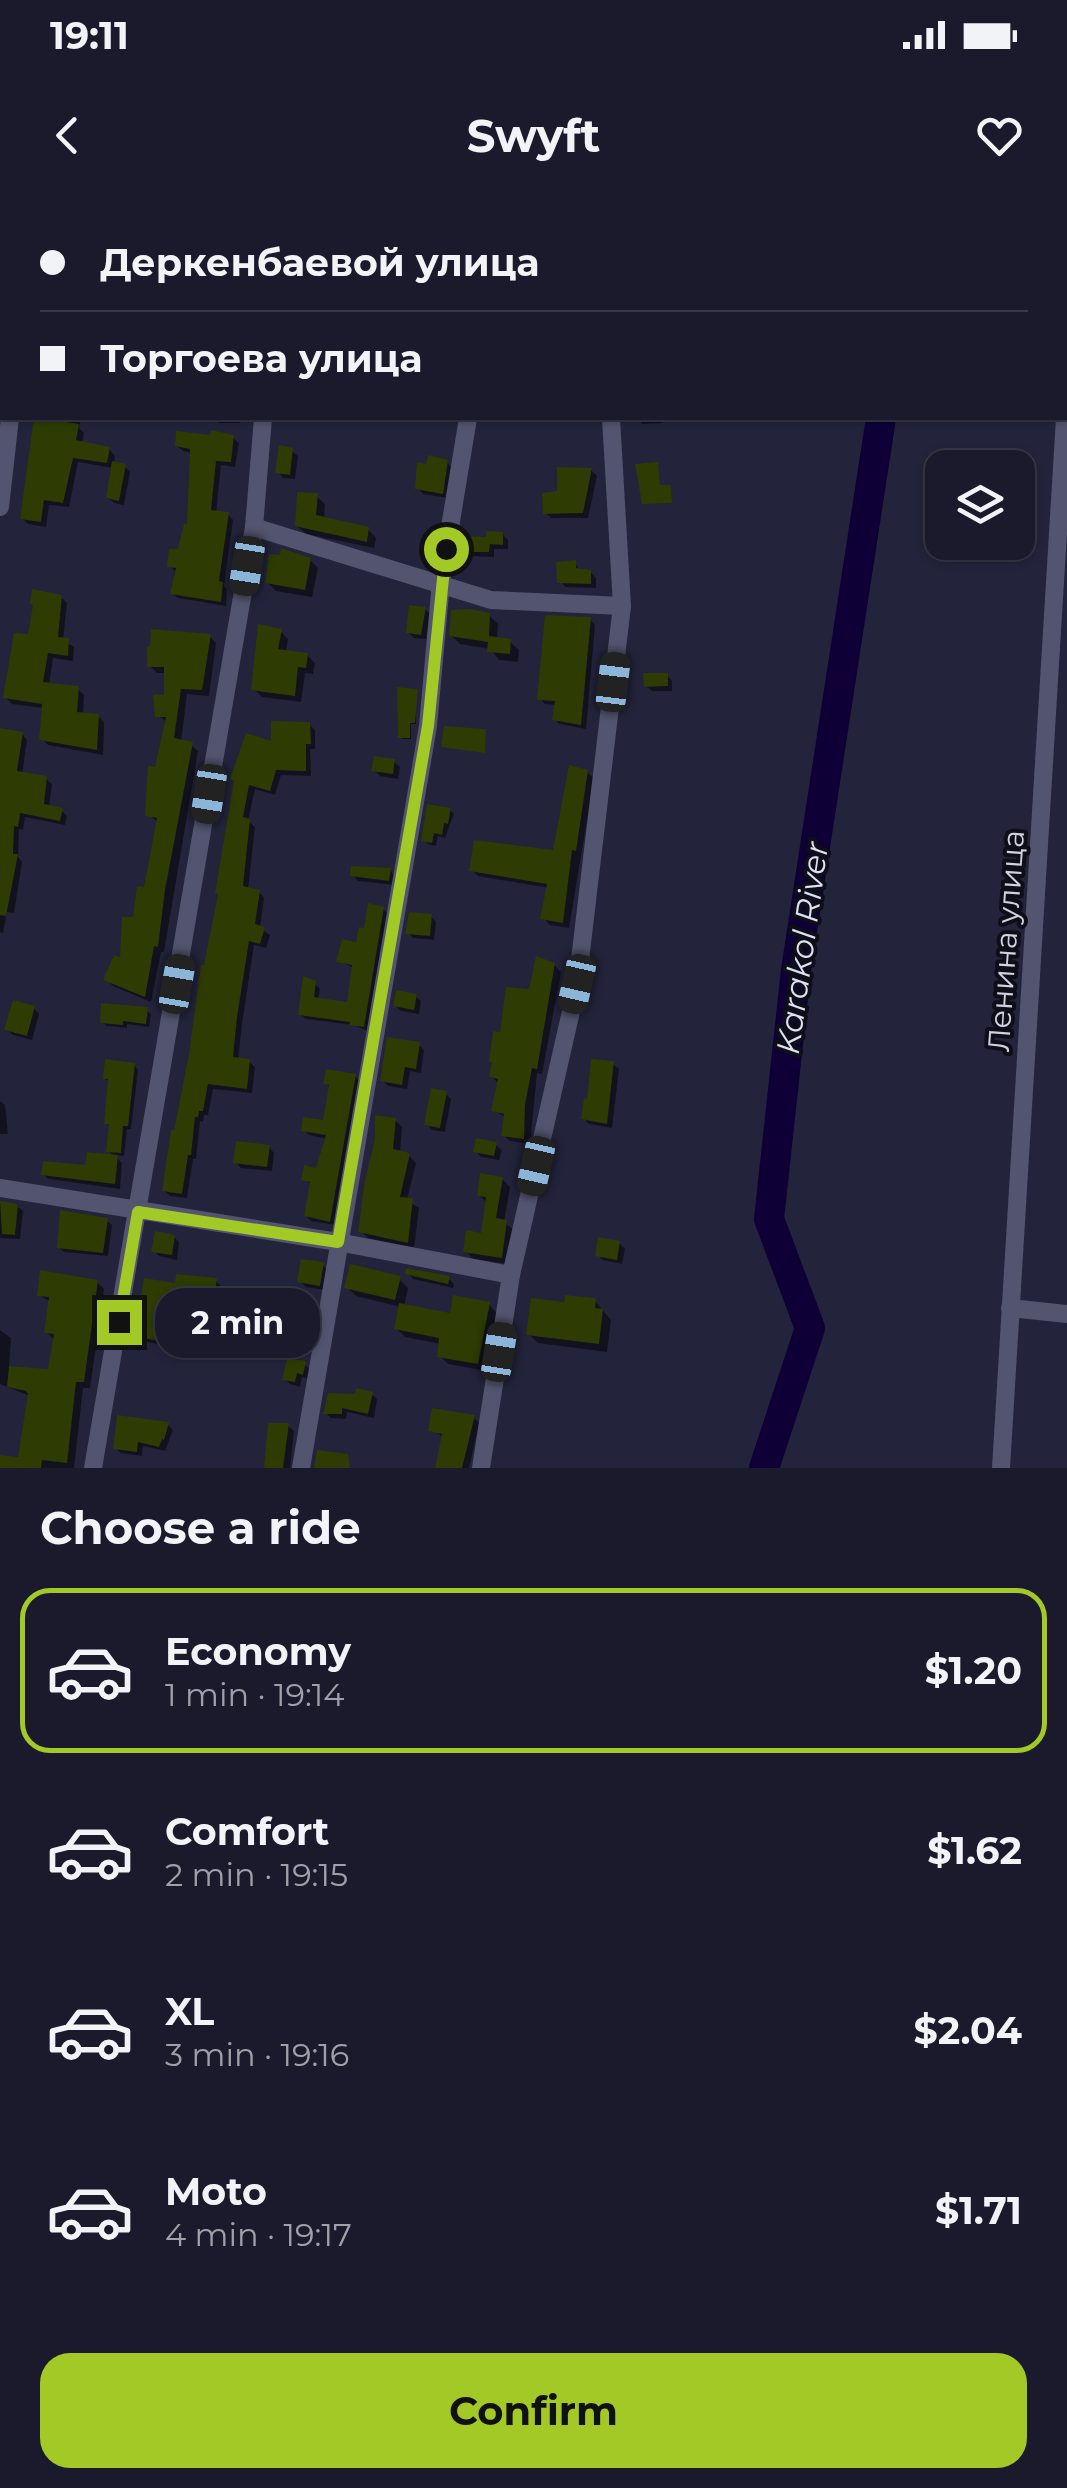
<!DOCTYPE html>
<meta charset="utf-8">
<style>
body{margin:0;font-family:Montserrat,sans-serif;background:#272738;color:#f1f3f6;height:100vh;display:flex;flex-direction:column;font-size:38px;white-space:nowrap}
*{box-sizing:border-box;margin:0}
p{font-size:32px;color:#9fa1a9}
.icon{flex:none;width:55px;height:55px;fill:none;stroke:currentColor;stroke-width:2;stroke-linecap:round;stroke-linejoin:round}
.map{position:relative;height:1268px;overflow:hidden}
.details{display:flex;flex-direction:column;background:#1a1a2c;flex:1}
.details>*{flex:none}
.guide{position:absolute;left:0px;top:0px;width:1068px;height:220px;box-shadow:0 2px 8px #0004,0 0 0 2px #383848;display:grid;align-content:center;height:220px;padding:0 40px;background:#1a1a2c}
.fabs{position:absolute;left:925px;top:250px;display:grid;gap:20px}
.fabs a{display:grid;place-items:center;width:110px;height:110px;border-radius:20px;background:#1a1a2c;box-shadow:0 2px 8px #0004,0 0 0 2px #383848;font-size:50px}
.end{position:absolute;width:45px;height:45px;margin:-22px;border:12px solid #a3c926;background:#111;box-shadow:0 0 0 5px #111}
.from{border-radius:50%}
.bubble{position:absolute;height:70px;border-radius:30px;background:#1a1a2c;box-shadow:0 2px 8px #0004,0 0 0 2px #383848;font-size:32px;font-weight:700;line-height:70px;text-align:center}
.car{position:absolute;width:30px;height:60px;margin:-30px -15px;border-radius:12px;box-shadow:0 0 8px 2px #0007;background:linear-gradient(#222 24%,#8ab4d8 0 40%,#222 0 76%,#8ab4d8 0 86%,#222 0)}
.guide b{display:flex;align-items:center;gap:35px;height:95px;font-size:38px}
.guide b+b{border-top:2px solid #383848}
.guide i{width:25px;height:25px;background:#f1f3f6}
ul{padding:0;list-style:none}
li{display:flex;align-items:center;gap:30px;height:165px;margin:0 20px 15px;padding:0 20px;border:5px solid transparent;border-radius:30px}
li div{flex:1}
li b{display:block;font-size:38px}
li em{font-style:normal;font-weight:700}
li.current{border-color:#a3c926}
li>.icon{width:90px;height:90px;stroke-width:1.5}
h2{padding:0 40px;font-size:45px;line-height:120px}
.action{display:flex;gap:20px;margin-top:auto;padding:20px 40px}
.action a{flex:1;height:115px;border-radius:30px;background:#a3c926;color:#111;font-size:40px;font-weight:700;line-height:115px;text-align:center}
.status{display:flex;justify-content:space-between;align-items:center;height:70px;padding:0 50px;background:#1a1a2c;direction:ltr}
.status svg{height:28px;fill:currentColor}
header{display:flex;justify-content:space-between;align-items:center;height:130px;padding:0 40px;background:#1a1a2c;font-size:45px;font-weight:700}
.map>svg:first-child{display:block}
</style>
<div class="status"><b>19:11</b><svg viewBox="0 0 49 12"><path d="M0 12V9h3v3zM5 12V6h3v6zM10 12V3h3v9zM15 12V0h3v12zM26 1h20v11H26zM47 4h2v5h-2z"/></svg></div>
<header><svg class="icon" aria-label="back" viewBox="0 0 24 24"><path d="M15 5l-7 7 7 7"/></svg>Swyft<svg class="icon" aria-label="heart" viewBox="0 0 24 24"><path d="M12 20l-8-8c-3-5 5-10 8-4 3-6 11-1 8 4z"/></svg></header>
<div class="map">
<svg width="1067" height="1268" viewBox="0 0 1067 1268">
<rect width="100%" height="100%" fill="#23233b"/>
<g fill="#0007">
<path d="M633,0V2L605,1V0Z"/>
<rect x="0" y="75" width="2" height="25"/>
<path d="M36,218H81L79,228L84,233L82,244L109,249L115,256L114,264L124,266L130,272L124,305L114,303L108,298L113,268L78,262L69,307L49,305L46,327L28,324L22,318Z"/>
<path d="M214,218H240V223H219Z"/>
<path d="M637,218H662V223L642,224Z"/>
<path d="M213,238H233L239,243L235,267L221,265L216,313L228,314L233,320L224,386L227,389L226,406L178,398L172,393L175,371L170,366L180,351L190,327L192,253L183,251L177,246Z"/>
<path d="M292,251L298,256L295,279L283,278L278,272Z"/>
<path d="M447,262L452,268L448,298L423,294L418,288Z"/>
<path d="M591,270L597,276L588,318H551L545,313L559,294Z"/>
<path d="M316,296L325,304L324,319L368,329L376,338L374,348L306,334L297,326Z"/>
<path d="M502,334L508,340V349H494V357L473,356L467,351Z"/>
<path d="M310,360L318,368L312,397L276,391L267,382Z"/>
<path d="M575,363L580,371L590,372L596,378V388L566,387L560,382Z"/>
<path d="M61,397L67,403L63,440L74,447L73,461L53,458L49,485L78,489L84,495L83,515L98,516L104,522L103,555L48,545L42,539L44,508L12,504L6,498L31,437Z"/>
<path d="M425,409L431,415L426,439L414,438L408,432Z"/>
<path d="M489,415L498,424L497,440L509,441L519,450L518,462L499,460L490,449L460,444L451,435Z"/>
<path d="M590,420L595,425L586,529L560,524L554,519L557,505L545,504L540,499Z"/>
<path d="M280,431L288,439L286,452L307,455L315,463L313,474L305,473L301,502L262,497L254,489Z"/>
<path d="M210,437L216,443L209,496L187,494L181,542L191,545L198,551L164,752H161L151,802L113,786L106,780L122,761L146,690L159,622L148,615L167,522L157,515L166,498L167,473H157L150,466Z"/>
<path d="M667,475L672,481V491H652L646,486Z"/>
<path d="M416,491V524H411V539H402L400,537Z"/>
<path d="M309,524L315,530V549H310L311,576L281,575L275,595L255,589L248,621L255,627L248,690L259,692L264,698L260,728L270,735L266,748L254,745L242,824L238,860L249,862L255,867L252,893L213,889L208,915H204L203,922L200,921L196,959H193L187,998L170,996L164,990L220,695L236,582L273,544Z"/>
<path d="M0,530L22,534L27,540L22,575L46,579L52,584L49,608L61,610L67,616L65,625L25,617L23,630L19,629L18,657L22,662L14,713L7,712L3,733L0,732Z"/>
<path d="M394,562L400,567L398,579L380,576L374,570Z"/>
<path d="M587,572L594,578L569,728L550,725L543,718L549,688L478,676L472,670L555,652Z"/>
<path d="M450,610L454,614L445,638L438,636L436,646L428,644L424,640Z"/>
<path d="M390,670L395,676L394,685L358,681L353,675Z"/>
<path d="M383,709L388,714L368,831L353,825L306,819L300,814L314,783L320,789L318,800L349,805L354,768L339,761L358,745Z"/>
<path d="M431,717L436,722L434,740L413,738L408,733Z"/>
<path d="M554,765L561,772L542,874L537,873L530,944L510,941L503,935L506,918L494,910L499,884L491,876L502,835L531,792Z"/>
<path d="M415,796L421,801L419,814L401,811L395,805Z"/>
<path d="M34,808L39,814L32,840L13,835L7,829Z"/>
<path d="M146,810L151,814L149,827L127,824V828L107,826L102,822Z"/>
<path d="M419,845L424,850L421,873L410,871L407,889L388,886L383,881Z"/>
<path d="M613,864L619,869L612,928L589,924L584,919Z"/>
<path d="M134,865L138,870L131,929H127L124,956L114,955L122,963L120,989L49,979L43,974L88,968L116,958L109,951L111,927L107,923L111,883L105,878Z"/>
<path d="M355,876L360,881L335,1025L311,1021L306,1016L312,985L304,979L317,971L327,939L309,935L304,930L325,923L331,888L326,883Z"/>
<path d="M445,893L451,899L445,932L432,930L427,924Z"/>
<path d="M0,901L5,905L8,934H0Z"/>
<path d="M395,920L402,927L400,953L409,956L416,963L407,1000L419,1008L414,1048L368,1038L361,1031Z"/>
<path d="M496,945L502,950L499,960L481,957L476,951Z"/>
<path d="M269,947L274,953L272,971L241,968L236,962Z"/>
<path d="M502,979L510,987L504,1022L514,1030L509,1064L473,1059L466,1051L483,1036L488,1004L479,995Z"/>
<path d="M0,1003L17,1006L23,1011L20,1039L0,1038Z"/>
<path d="M106,1020L112,1025L108,1056L64,1052L59,1047Z"/>
<path d="M174,1037L179,1042L177,1060L159,1056L154,1051Z"/>
<path d="M619,1043L625,1049L622,1064L603,1060L598,1055Z"/>
<path d="M322,1065L328,1070L325,1090L306,1087L300,1081Z"/>
<path d="M408,1073L448,1078L454,1084L453,1088L413,1079Z"/>
<path d="M399,1079L408,1088L404,1107L452,1116L489,1105L497,1113L486,1171L448,1164L440,1156L441,1144L405,1137L396,1128L401,1107L356,1096L347,1087Z"/>
<path d="M146,1080L177,1086L216,1081L221,1086L220,1097L208,1096L207,1102L172,1099L166,1146L143,1141L138,1136Z"/>
<path d="M97,1082L104,1089L90,1188H83L74,1268H0V1257L20,1260L30,1196L0,1184V1130L11,1138L9,1168L50,1172L54,1139L46,1132L51,1102L39,1095Z"/>
<path d="M595,1101L611,1120L607,1152L538,1143L529,1134L566,1105Z"/>
<path d="M262,1126L268,1132L264,1154L246,1151L240,1145Z"/>
<path d="M304,1164L310,1169L308,1179L302,1177L300,1187L290,1184L285,1179Z"/>
<path d="M372,1194L377,1199L374,1218L347,1212L346,1219L331,1218L326,1213Z"/>
<path d="M474,1218L479,1223L469,1268H438L444,1237L431,1230Z"/>
<path d="M167,1224L173,1230L165,1251L143,1246L142,1256L121,1253L115,1248Z"/>
<path d="M288,1226L294,1231L290,1268H263L266,1267Z"/>
</g>
<g fill="none" stroke-linecap="round" stroke-linejoin="round">
<g stroke="#0e0037" stroke-width="30">
<path d="M914,2V0"/>
<path d="M764,1268L810,1128L769,1019L796,770L881,218"/>
</g>
</g>
<g fill="#2e3b02">
<path d="M34,218H60V221L79,224L76,240L110,247L107,263L73,258L63,303L44,300L41,322L20,319Z"/>
<path d="M211,230L234,235L231,262L216,261L211,310L229,312L219,381L223,382L221,402L170,394L176,368L167,367L169,349H178L184,324H187L190,249L175,246L176,231L210,235Z"/>
<path d="M279,245L293,248L290,275L275,273Z"/>
<path d="M428,255L448,260L443,294L415,289L417,262L426,264Z"/>
<path d="M112,261L126,264L119,301L106,298Z"/>
<path d="M658,262L660,285H671L672,303L642,304L635,264Z"/>
<path d="M557,267L592,268L583,313L543,314L542,293L557,291Z"/>
<path d="M297,292L318,293L316,315L369,327L367,342L295,326Z"/>
<path d="M486,331L503,332V345L490,344L489,352H465V336L486,337Z"/>
<path d="M281,348L311,358L305,390L265,383L269,354L280,355Z"/>
<path d="M576,360V368L591,370V384L557,383L556,362Z"/>
<path d="M32,389L62,395L58,437L69,438L68,456L48,453L43,482L79,486L77,512L99,514L97,550L39,540L42,504L3,498L14,433L28,434L33,405L30,404Z"/>
<path d="M409,405L426,407L421,435L406,433Z"/>
<path d="M470,409L490,413L489,436L511,439L510,454L487,452L488,442L449,436L451,410Z"/>
<path d="M545,415L591,417L581,525L552,520L555,501L537,500Z"/>
<path d="M258,424L282,429L278,449L308,453L306,468L298,467L295,496L251,490Z"/>
<path d="M151,429L211,434L202,490L181,489L174,538L193,542L165,690L158,747L154,746L145,797L103,780L114,755L120,757L122,717H133L137,686L144,687L157,618L145,616L148,566L155,567L166,517H155L153,494L164,495V467H147V447L150,446Z"/>
<path d="M643,473H668V486L644,487Z"/>
<path d="M397,487L418,489L415,523H410V538H398Z"/>
<path d="M271,521L310,522L311,544H306V571L276,570L270,591L249,585L243,617L250,619L243,686L260,690L255,724L265,727L260,744L249,741L237,817L233,857L250,859L247,889L208,884L203,911H199L198,917H195L191,955H188L182,994L162,991L171,930H174L189,854L201,765H204L218,694L215,693L234,581L230,579L246,533L271,541Z"/>
<path d="M444,526L486,529L485,553L441,547Z"/>
<path d="M0,528L23,532L17,571L47,576L44,604L63,608L60,621L20,613L18,627L14,626L13,654H18L6,716L0,715Z"/>
<path d="M374,556L395,559L393,574L371,571Z"/>
<path d="M569,565L588,570L576,651L572,650L563,723L540,719L547,684L469,671L474,640L553,650Z"/>
<path d="M427,604L451,608L448,624L444,623L442,635L434,633L432,643L421,641Z"/>
<path d="M351,666L391,668L389,681L350,676Z"/>
<path d="M368,703L384,707L364,827L349,825L350,822L298,815L303,776L316,781L314,797L347,802L352,765L336,762L342,739L356,742L359,727L364,728Z"/>
<path d="M409,712L432,714L430,736L405,734Z"/>
<path d="M536,756L555,763L537,869L532,868L525,905L524,939L501,936L504,914L491,911L498,879L489,877L492,862H489L493,831L500,832L506,787L529,789Z"/>
<path d="M396,790L417,794L414,810L393,806Z"/>
<path d="M13,800L35,806L27,836L4,830Z"/>
<path d="M101,803L148,807L146,824L123,821V825L100,823Z"/>
<path d="M387,837L420,842L416,869L405,867L402,885L380,881Z"/>
<path d="M105,859L135,863L128,926H123L121,953L106,952L109,924H104L108,879H103Z"/>
<path d="M591,859L614,861L607,924L581,919L584,898L587,899Z"/>
<path d="M326,869L356,874L330,1022L304,1016L310,982L301,980L304,965L316,968L326,935L301,931L303,917L323,920L329,885L323,884Z"/>
<path d="M431,888L447,891L440,928L424,925Z"/>
<path d="M375,915L396,918L393,949L410,953L400,997L413,998L408,1043L358,1032L364,986L375,938Z"/>
<path d="M476,938L497,942L494,956L473,952Z"/>
<path d="M236,941L270,945L267,967L233,963Z"/>
<path d="M87,952L118,955L115,984L41,975L43,961L85,965Z"/>
<path d="M480,973L503,977L496,1018L507,1020L502,1058L463,1052L466,1030L481,1033L486,997L477,996Z"/>
<path d="M0,1001L18,1004L15,1035L2,1034Z"/>
<path d="M60,1010L108,1018L103,1053L57,1048Z"/>
<path d="M155,1031L175,1035L172,1055L151,1052Z"/>
<path d="M598,1037L620,1041L617,1060L595,1056Z"/>
<path d="M301,1059L324,1062L320,1086L297,1082Z"/>
<path d="M350,1064L401,1076L395,1100L344,1088Z"/>
<path d="M406,1068L450,1076L448,1084L405,1074Z"/>
<path d="M40,1070L98,1080L84,1182H76L67,1263L42,1260L41,1268H0V1255L18,1257L28,1194L26,1191L7,1187L9,1166L48,1169L54,1134L44,1133L49,1097L37,1096Z"/>
<path d="M176,1074L217,1078L215,1093L203,1092L202,1098L167,1094L161,1141L135,1137L144,1078L175,1083Z"/>
<path d="M453,1095L490,1102L478,1164L437,1157L439,1138L394,1129L399,1103L450,1113Z"/>
<path d="M565,1095L596,1098L595,1108L603,1109L599,1144L526,1135L531,1098L564,1102Z"/>
<path d="M242,1120L263,1124L259,1150L238,1146Z"/>
<path d="M287,1158L306,1161L303,1175L297,1173L295,1182L282,1180Z"/>
<path d="M356,1188L373,1192L368,1214L342,1208V1214H323L328,1193L355,1194Z"/>
<path d="M432,1208L475,1215L462,1268H435L442,1234L428,1231Z"/>
<path d="M117,1215L169,1222L164,1240L162,1239L159,1247L138,1242L137,1252L113,1249Z"/>
<path d="M268,1223H289L283,1268H264Z"/>
<path d="M317,1250L348,1254L350,1268H314Z"/>
</g>
<g fill="none" stroke-linecap="round" stroke-linejoin="round">
<g stroke="#53546f" stroke-width="18">
<path d="M572,0L573,2"/>
<path d="M33,2V0"/>
<path d="M280,2V0"/>
<path d="M504,2V0"/>
<path d="M1065,209L1067,167"/>
<path d="M0,307L10,218"/>
<path d="M254,327L491,400L622,406"/>
<path d="M0,988L338,1042L511,1075"/>
<path d="M1010,1108L1067,1114"/>
<path d="M93,1268L254,327L263,218"/>
<path d="M301,1268L428,526L441,382L468,218"/>
<path d="M481,1268L511,1075L577,785L622,406L611,218"/>
<path d="M1001,1268L1065,218"/>
</g>
</g>
<g fill="none" stroke-linecap="round" stroke-linejoin="round">
<path stroke="#a3c926" stroke-width="12" d="M119,1122L138,1012L338,1042L428,526L446,349"/>
</g>
<g text-anchor="middle" dominant-baseline="central" stroke-width="8" stroke-linejoin="round" paint-order="stroke">
<g font-size="30" fill="#d0d1e1" stroke="#0e0e18">
<text transform="translate(1006 741) rotate(-86)">Ленина улица</text>
</g>
<g font-size="32" font-style="italic" fill="#dfe0f3" stroke="#0e0e18">
<text transform="translate(802 748) rotate(-82)">Karakol River</text>
</g>
</g>
</svg>
<div class="fabs">
<a><svg class="icon" aria-label="layers" viewBox="0 0 24 24"><path d="M12 4l9 5-9 5-9-5zM3 14l9 5 9-5"/></svg></a>
</div>
<i class="end from" style="left:446px;top:349px"></i>
<i class="end" style="left:119px;top:1122px"></i>
<div class="bubble" style="left:155px;top:1088px;width:165px">2 min</div>
<i class="car" style="left:247px;top:366px;rotate:189deg"></i>
<i class="car" style="left:613px;top:482px;rotate:7deg"></i>
<i class="car" style="left:209px;top:594px;rotate:189deg"></i>
<i class="car" style="left:177px;top:784px;rotate:10deg"></i>
<i class="car" style="left:577px;top:784px;rotate:193deg"></i>
<i class="car" style="left:536px;top:966px;rotate:193deg"></i>
<i class="car" style="left:499px;top:1152px;rotate:9deg"></i>
<div class="guide">
<b><i class="from"></i>Деркенбаевой улица</b>
<b><i></i>Торгоева улица</b>
</div>
</div>
<section class="details">
<h2>Choose a ride</h2>
<ul>
<li class="current"><svg class="icon" aria-label="car" viewBox="0 0 24 24"><path d="M5 17H2v-5l4-1 3-4h7l3 4 3 1v5h-3M9 17h6M6 11h13"/><circle cx="7" cy="17" r="2"/><circle cx="17" cy="17" r="2"/></svg><div><b>Economy</b><p>1 min · 19:14</p></div><em>$1.20</em></li>
<li><svg class="icon" aria-label="car" viewBox="0 0 24 24"><path d="M5 17H2v-5l4-1 3-4h7l3 4 3 1v5h-3M9 17h6M6 11h13"/><circle cx="7" cy="17" r="2"/><circle cx="17" cy="17" r="2"/></svg><div><b>Comfort</b><p>2 min · 19:15</p></div><em>$1.62</em></li>
<li><svg class="icon" aria-label="car" viewBox="0 0 24 24"><path d="M5 17H2v-5l4-1 3-4h7l3 4 3 1v5h-3M9 17h6M6 11h13"/><circle cx="7" cy="17" r="2"/><circle cx="17" cy="17" r="2"/></svg><div><b>XL</b><p>3 min · 19:16</p></div><em>$2.04</em></li>
<li><svg class="icon" aria-label="car" viewBox="0 0 24 24"><path d="M5 17H2v-5l4-1 3-4h7l3 4 3 1v5h-3M9 17h6M6 11h13"/><circle cx="7" cy="17" r="2"/><circle cx="17" cy="17" r="2"/></svg><div><b>Moto</b><p>4 min · 19:17</p></div><em>$1.71</em></li>
</ul>
<div class="action"><a>Confirm</a></div>
</section>
